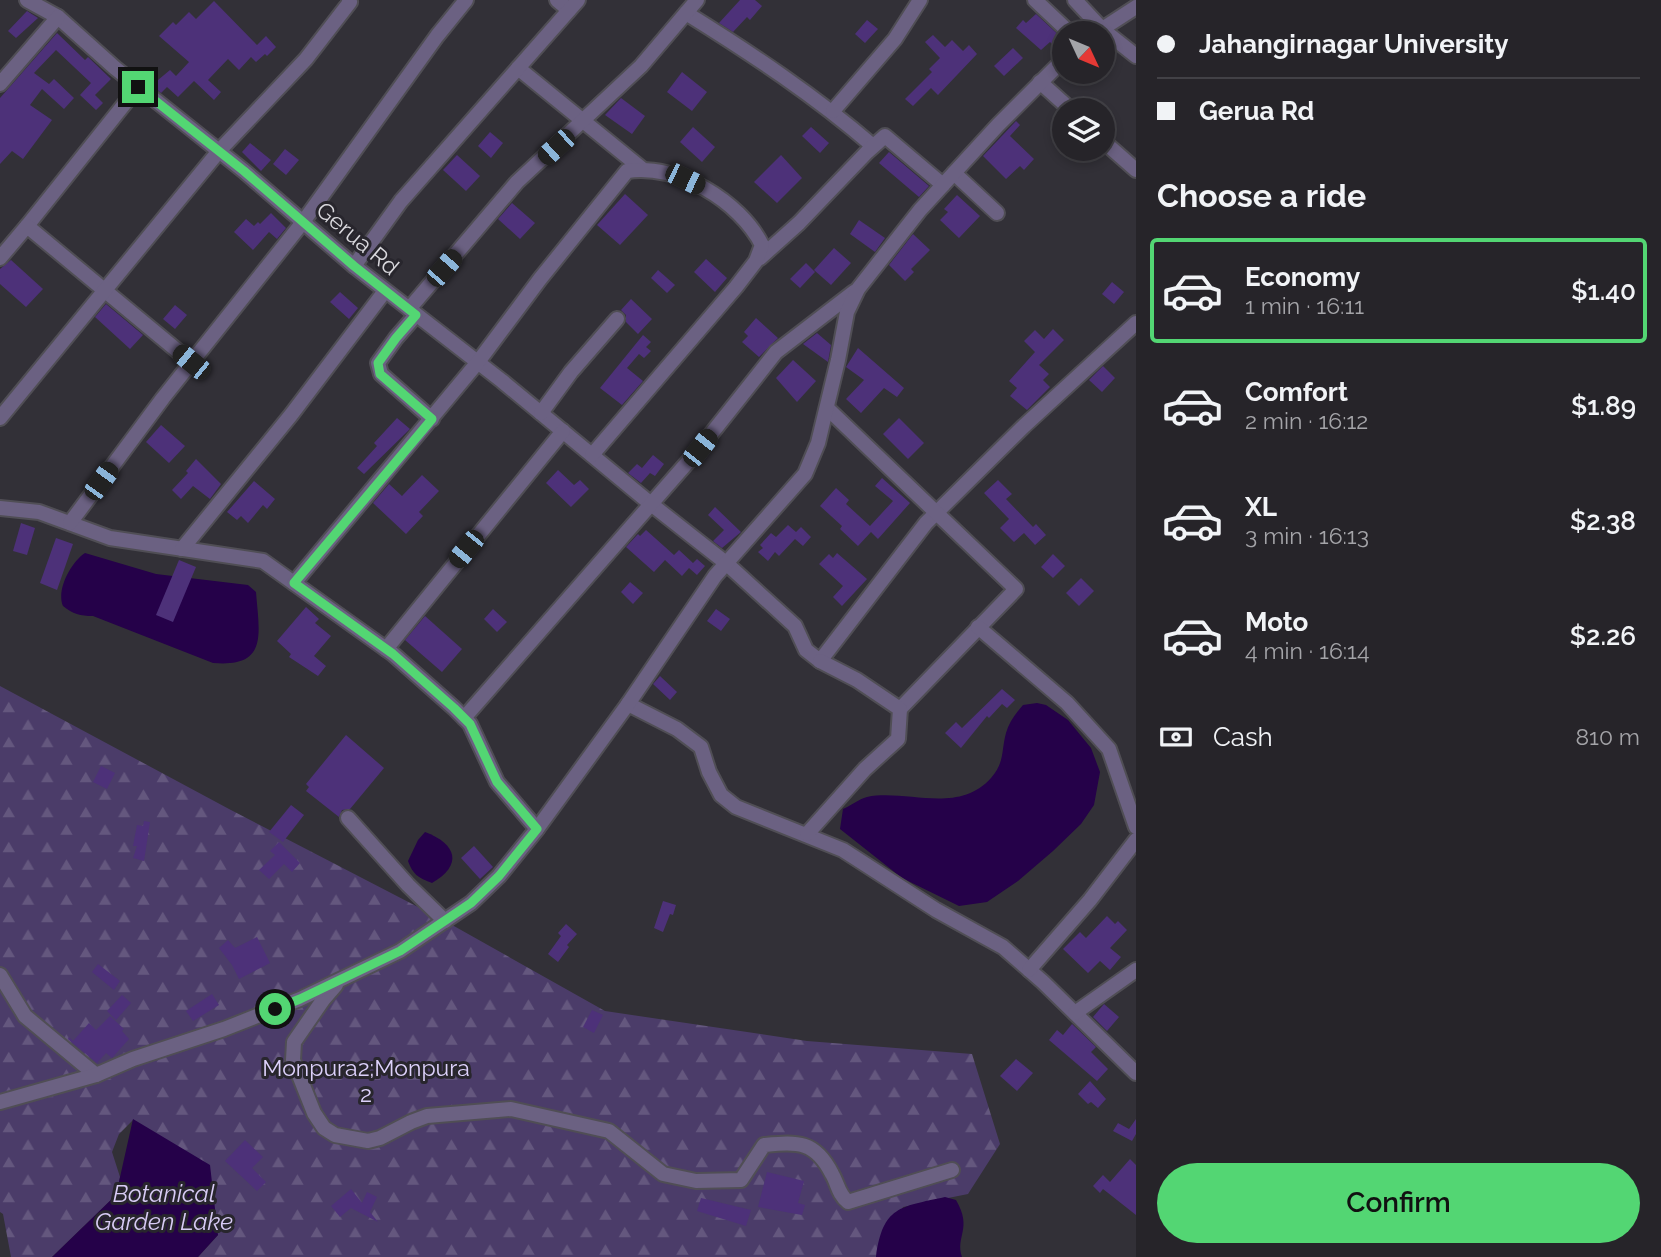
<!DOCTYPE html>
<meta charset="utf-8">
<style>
body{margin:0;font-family:Raleway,sans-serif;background:#2e2c31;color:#f1f3f6;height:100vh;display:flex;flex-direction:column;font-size:26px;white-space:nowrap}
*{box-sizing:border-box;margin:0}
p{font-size:23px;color:#a4a4a8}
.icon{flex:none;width:38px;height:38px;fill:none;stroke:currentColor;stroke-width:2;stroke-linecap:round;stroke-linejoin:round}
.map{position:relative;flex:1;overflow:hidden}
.panel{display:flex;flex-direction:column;background:#262429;width:525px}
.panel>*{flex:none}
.banner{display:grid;align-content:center;height:154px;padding:0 21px;background:#262429}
.needle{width:46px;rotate:134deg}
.buttons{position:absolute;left:1052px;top:21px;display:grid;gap:14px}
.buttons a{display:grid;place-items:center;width:63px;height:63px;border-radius:50%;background:#262429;box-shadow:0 4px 10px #0003,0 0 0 2px #424146;font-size:35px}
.end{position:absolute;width:32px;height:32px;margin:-16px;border:9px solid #53d673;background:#111;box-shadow:0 0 0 4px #111}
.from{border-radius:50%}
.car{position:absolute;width:21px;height:42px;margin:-21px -10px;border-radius:9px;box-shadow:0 0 5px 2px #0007;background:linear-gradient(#222 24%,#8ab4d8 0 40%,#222 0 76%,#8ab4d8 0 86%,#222 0)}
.banner b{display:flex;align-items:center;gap:24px;height:66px;font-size:26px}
.banner b+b{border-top:2px solid #424146}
.banner i{width:18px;height:18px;background:#f1f3f6}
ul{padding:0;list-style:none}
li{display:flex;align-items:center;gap:21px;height:105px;margin:0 14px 10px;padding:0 7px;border:4px solid transparent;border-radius:7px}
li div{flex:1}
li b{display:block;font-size:26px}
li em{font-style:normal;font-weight:600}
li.active{border-color:#53d673}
li>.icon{width:63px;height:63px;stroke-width:1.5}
h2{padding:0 21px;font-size:32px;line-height:84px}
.pay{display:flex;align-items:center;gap:18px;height:77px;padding:0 21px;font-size:26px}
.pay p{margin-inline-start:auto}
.primary-button{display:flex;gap:14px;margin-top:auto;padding:14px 21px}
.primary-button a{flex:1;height:80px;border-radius:42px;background:#53d673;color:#111;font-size:28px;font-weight:600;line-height:80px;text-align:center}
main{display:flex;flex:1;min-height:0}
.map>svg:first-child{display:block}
</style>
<main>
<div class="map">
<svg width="1136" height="1257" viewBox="0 0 1136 1257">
<defs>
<pattern id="forest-firs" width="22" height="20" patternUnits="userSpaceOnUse" patternTransform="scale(1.75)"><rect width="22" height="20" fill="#4b3c69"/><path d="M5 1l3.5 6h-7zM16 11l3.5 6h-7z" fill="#64577e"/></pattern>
</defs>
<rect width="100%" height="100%" fill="#323037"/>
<path fill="url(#forest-firs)" d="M0,686L229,809L445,921L605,1011L807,1041L972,1054L1000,1144L968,1194L903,1207L877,1257H198L218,1235L133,1120L119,1134L112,1152L120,1177L116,1195L52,1257H11L3,1214L0,1212Z"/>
<g fill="#250149">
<path d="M85,553L156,574L248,585L256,592C259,633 269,668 213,663L93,616C80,616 73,614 63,606C56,590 71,562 85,553Z"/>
<path d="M1037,703L1046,705L1068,720L1091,748L1100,772L1094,805L1081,824L1053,851L1018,881L987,902L959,906L902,878L840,829L843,809C850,806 859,799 867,797C907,789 958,815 991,778C1005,762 1001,751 1006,733C1009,722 1016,713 1023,705Z"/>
<path d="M425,832C457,844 463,865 432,883C419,878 413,875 408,861L418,840Z"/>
<path d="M133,1119L210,1165L218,1235L198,1257H52L116,1195Z"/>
<path d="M945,1197L956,1200C973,1229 955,1236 962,1257H876C883,1206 900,1207 945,1197Z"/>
</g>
<g fill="#4d3179">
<path d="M740,0H755L762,6L750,20L747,17L733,32L719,23Z"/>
<path d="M214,1L257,45L266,36L276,47L267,56L265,54L256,62L251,57L239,70L228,59L208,80L221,92L214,100L194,81L178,97L167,87L161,93L152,85L170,70L176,76L189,62L159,36L173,22L176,25L189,12L196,19Z"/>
<path d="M27,11L38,18L16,38L8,31Z"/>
<path d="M1036,14L1064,40V47L1061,50L1059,51L1050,42L1041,50L1016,28L1023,20L1026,23Z"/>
<path d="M867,20L878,29L865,43L855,34Z"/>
<path d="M57,33L85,60L88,57L111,79L95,95L103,103L96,110L80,95L91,83L56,50L34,73L49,84L54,79L74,98L64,109L42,89L30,105L52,120L23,159L12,151L0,164V98Z"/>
<path d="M933,35L945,47L952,40L963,51L969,45L977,54L938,95L931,88L913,106L905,99L932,72L929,69L940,58L925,42Z"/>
<path d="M1013,48L1023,58L1004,76L994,66Z"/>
<path d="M682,72L707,92L692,111L667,92Z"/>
<path d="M621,98L645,116L632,134L605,115Z"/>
<path d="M1016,121L1020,125L1010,136L1034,159L1024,170L1020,166L1006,179L983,156Z"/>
<path d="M693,127L715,147L702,162L680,142Z"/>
<path d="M811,127L829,143L820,153L802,136Z"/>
<path d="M490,132L503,143L491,158L478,146Z"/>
<path d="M250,143L271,160L261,171L242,152Z"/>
<path d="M285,149L299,160L286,175L273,164Z"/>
<path d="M889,152L929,186L919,197L879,163Z"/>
<path d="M457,155L480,176L466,191L443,170Z"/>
<path d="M781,155L802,178L777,203L754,182Z"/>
<path d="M625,194L648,215L620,245L597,225Z"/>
<path d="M957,195L980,216L959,238L940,220L948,212L944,209Z"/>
<path d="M512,203L535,223L520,239L498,219Z"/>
<path d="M271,213L286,228L277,239L269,232L253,250L234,232L246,219L254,226L258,222L260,224Z"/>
<path d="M859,220L885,238L875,252L850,234Z"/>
<path d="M913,234L930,250L911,269L914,272L905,281L889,265Z"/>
<path d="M834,248L851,263L831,285L814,270Z"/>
<path d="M706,259L727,278L715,292L694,272Z"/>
<path d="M11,260L43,289L26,307L0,284V269Z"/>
<path d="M806,263L815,272L800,288L790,279Z"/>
<path d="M658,270L675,285L667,293L651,278Z"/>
<path d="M1112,282L1124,292L1114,304L1102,294Z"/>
<path d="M340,292L358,308L349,319L330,302Z"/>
<path d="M631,299L652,319L638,334L626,322V315L621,310Z"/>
<path d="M106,304L143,335L130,349L95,317Z"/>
<path d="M175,305L187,315L175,329L163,319Z"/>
<path d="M756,318L778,338L759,357L742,342L748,336L744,332Z"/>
<path d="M1053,329L1064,340L1039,365L1049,374L1043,380L1050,387L1027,410L1010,396L1017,388L1009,381L1035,352L1024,341L1035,330L1044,339Z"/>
<path d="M817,333L831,345L828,362L803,344Z"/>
<path d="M643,335L651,342L646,347L651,351L644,358L639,354L627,368L643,381L622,405L600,388Z"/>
<path d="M858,348L904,388L897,397L884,388L861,413L846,399L864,380L846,367Z"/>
<path d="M793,360L816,381L797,402L776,378Z"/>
<path d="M1103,366L1115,378L1102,392L1089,380Z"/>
<path d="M397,418L410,429L364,474L357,468L377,446L374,443Z"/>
<path d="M899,418L924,443L908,459L883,434Z"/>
<path d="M161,425L185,446L169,463L146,442Z"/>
<path d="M653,455L664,464L655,476L650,473L641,483L628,473L637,464L642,468Z"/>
<path d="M196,459L221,484L210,499L193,486L181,499L172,490L188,473L186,471Z"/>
<path d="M558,470L574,485L580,480L589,489L571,507L546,483Z"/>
<path d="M422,475L439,491L419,512L423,516L406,534L373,503L389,484L402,496Z"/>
<path d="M882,478L910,503L878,539L871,532L858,546L840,529L842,526L820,506L836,488L849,500L846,504L870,526L893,501L875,486Z"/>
<path d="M998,480L1012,494L1006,499L1033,527L1036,524L1046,535L1035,545L1024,533L1014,542L1000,528L1009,519L984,493Z"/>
<path d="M254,481L275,499L267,509L263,505L248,523L241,516L237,520L227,512Z"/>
<path d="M715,507L741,532L722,548L713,541L724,530L708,515Z"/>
<path d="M21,523L35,528L27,555L13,551Z"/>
<path d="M788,525L796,532L801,527L811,537L803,546L795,539L779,556L775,552L768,561L758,552L763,548L760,545L771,533L776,537Z"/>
<path d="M646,530L674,555L679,550L693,563L697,559L705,566L697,575L689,568L682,576L665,560L654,572L626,547L638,534L640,536Z"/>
<path d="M56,538L73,544L57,590L40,583Z"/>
<path d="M837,553L867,579L842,606L833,597L843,586L819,564L829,554L833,558Z"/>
<path d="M1053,554L1065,566L1053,578L1041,567Z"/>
<path d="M179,560L196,567L173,622L156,615Z"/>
<path d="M1081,578L1094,591L1079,606L1066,593Z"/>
<path d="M630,582L643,593L633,604L621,592Z"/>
<path d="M306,607L319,619L315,623L331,636L314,656L326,666L318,676L289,657L291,654L277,641Z"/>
<path d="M493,609L507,622L497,632L484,619Z"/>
<path d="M716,609L730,619L721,631L707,621Z"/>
<path d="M425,616L462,649L442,672L405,640Z"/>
<path d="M660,676L677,692L670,700L653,684Z"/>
<path d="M1002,689L1015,700L1007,708L1002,704L989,718L987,716L961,748L945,733L956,722L962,728Z"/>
<path d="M346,735L384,768L350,809L342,810L339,817L306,791L309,787L306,784Z"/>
<path d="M101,766L115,773L107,789L93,782Z"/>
<path d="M291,805L304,815L283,842L269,832Z"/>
<path d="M144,821L150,822L144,861L133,858L137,846H133L137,825L143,826Z"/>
<path d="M279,842L300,863L292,872L284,864L269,879L259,870L275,855L270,851Z"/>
<path d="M474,846L493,867L480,879L461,858Z"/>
<path d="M663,901L676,905L673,915L670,914L663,932L654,928Z"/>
<path d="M1107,916L1115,924L1118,921L1127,930L1110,948L1121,957L1110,970L1100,961L1088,973L1063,949L1080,932L1086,938Z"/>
<path d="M566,924L577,934L567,945L569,947L558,962L548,954L561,936L558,933Z"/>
<path d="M257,937L270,963L239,979L232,965L219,948L228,940L235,948Z"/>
<path d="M98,964L120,981L114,990L92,972Z"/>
<path d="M212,994L219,1005L193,1021L186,1011Z"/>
<path d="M122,995L131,1003L116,1020L107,1011Z"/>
<path d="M1104,1004L1119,1017L1107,1031L1093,1017Z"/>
<path d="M592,1010L603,1015L594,1033L583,1027Z"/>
<path d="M110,1016L124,1029L122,1031L129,1039L112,1058L106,1053L97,1063L68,1039L69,1037L73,1041L89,1023L96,1030Z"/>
<path d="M1072,1024L1096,1047L1091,1052L1108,1069L1097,1081L1049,1040L1057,1030L1063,1035Z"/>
<path d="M1016,1059L1033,1073L1017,1091L1000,1076Z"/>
<path d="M1090,1081L1106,1099L1098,1108L1091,1102L1088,1104L1078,1094Z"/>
<path d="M1136,1119V1134L1132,1141L1113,1131L1118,1123L1129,1129Z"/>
<path d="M245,1140L263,1157L252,1168L266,1182L257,1191L225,1161Z"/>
<path d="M1130,1159L1136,1165V1215L1103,1189L1100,1193L1093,1186L1103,1175L1110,1182Z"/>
<path d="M767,1172L804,1181L798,1203L805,1205L802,1215L758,1207Z"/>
<path d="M351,1189L362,1203L367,1192L377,1197L370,1212L378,1222L351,1208L340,1217L331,1206Z"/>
<path d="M701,1198L751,1210L746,1226L697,1211Z"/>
</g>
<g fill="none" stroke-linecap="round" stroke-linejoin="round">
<g stroke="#504e55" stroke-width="18">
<g id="minor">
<path d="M27,0L58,17L115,68L244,171L354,266L502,381L651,504L726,563L795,626L806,650L820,661L926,523L1024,426L1136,323"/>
<path d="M557,0L569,10"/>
<path d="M1035,0L1070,33"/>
<path d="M1075,0L1102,29L1136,56"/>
<path d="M686,13C752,54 815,96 873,146"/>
<path d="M1096,33L1136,7"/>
<path d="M518,68L641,168"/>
<path d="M1040,82L1071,110"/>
<path d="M0,84L58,17"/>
<path d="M833,111L895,39L920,0"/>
<path d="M1102,140L1136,170"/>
<path d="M954,173L997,213"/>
<path d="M27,226L138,87"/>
<path d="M0,258L27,226L191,362"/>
<path d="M760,258L799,223L867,152L885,136L943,185"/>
<path d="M354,266L401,201L578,0"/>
<path d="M409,309L517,182L641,66L697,0"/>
<path d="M416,315L396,338L378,363L381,374L432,419"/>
<path d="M827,408L1016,589L900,709"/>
<path d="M541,413L571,372L617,319"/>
<path d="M0,418L219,151L306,59L350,2L349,0"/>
<path d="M0,508L39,512L110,538L263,561L393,654L454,708L470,724L497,782L537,829"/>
<path d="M70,523L163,398L303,222L437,36L466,0"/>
<path d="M182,549L291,415L385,291"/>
<path d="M294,583L478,362L540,279L627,171C677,163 740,201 762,245L756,261L736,287L592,455"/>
<path d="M978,627L1067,703L1109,749L1136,827"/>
<path d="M386,649L563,431"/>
<path d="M628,704L677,729L701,747L709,772L721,795L736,807L843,850L936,910L1003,947L1043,982L1136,1073"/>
<path d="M464,718L700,448L776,352L854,292"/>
<path d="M348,818L408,885L445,921"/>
<path d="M807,834L865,769L898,739L900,709L857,680L820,661"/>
<path d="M1029,970L1090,900L1136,840"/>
<path d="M0,975L25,1016L96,1075"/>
<path d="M336,985L323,1000L294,1042L293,1060L314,1113L324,1128L335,1135L368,1141L380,1138L411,1122L427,1116L511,1109L609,1131L663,1174L696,1181L741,1180L764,1145C797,1142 815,1140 832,1174C838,1184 838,1194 848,1202L952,1170"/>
<path d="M1075,1013L1136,970"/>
<path d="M0,1102L96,1075L133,1059L224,1029L300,999L400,951L471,903L499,876L537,829L628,704L715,576L805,474L818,443L838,360L847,312L858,289L920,210L998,125L1064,59"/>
</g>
</g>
<use href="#minor" stroke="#6b6182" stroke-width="14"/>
</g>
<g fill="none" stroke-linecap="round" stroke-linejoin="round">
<path stroke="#53d673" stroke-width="9" d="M138,87L244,171L354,266L416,315L396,338L378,363L380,374L432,419L294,583L393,654L454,708L470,724L497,782L537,829L499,876L471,903L400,951L300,999L275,1009"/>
</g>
<g text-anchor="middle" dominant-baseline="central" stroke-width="6" stroke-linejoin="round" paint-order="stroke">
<g font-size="23" fill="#d9d8dd" stroke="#28262d">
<text transform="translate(358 238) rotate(40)">Gerua Rd</text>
</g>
<g font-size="23" fill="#ddd1fb" stroke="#28262d">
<text x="366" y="1067">Monpura2;Monpura<tspan x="366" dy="26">2</tspan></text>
</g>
<g font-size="24" font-style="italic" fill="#d8cbf5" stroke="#28262d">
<text x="164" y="1193">Botanical<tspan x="164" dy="28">Garden Lake</tspan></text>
</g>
</g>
</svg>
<div class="buttons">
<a><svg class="needle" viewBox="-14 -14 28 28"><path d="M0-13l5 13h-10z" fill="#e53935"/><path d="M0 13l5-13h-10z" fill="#a4a4a8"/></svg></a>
<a><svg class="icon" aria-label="layers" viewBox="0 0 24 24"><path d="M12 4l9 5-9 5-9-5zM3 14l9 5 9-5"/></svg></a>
</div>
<i class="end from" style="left:275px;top:1009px"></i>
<i class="end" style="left:138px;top:87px"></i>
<i class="car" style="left:556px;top:147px;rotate:228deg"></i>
<i class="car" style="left:685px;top:179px;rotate:116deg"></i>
<i class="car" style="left:444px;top:268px;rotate:41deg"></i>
<i class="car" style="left:191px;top:362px;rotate:309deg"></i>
<i class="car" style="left:700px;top:448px;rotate:38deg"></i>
<i class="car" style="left:101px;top:481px;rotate:36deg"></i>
<i class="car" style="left:466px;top:549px;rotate:219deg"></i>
</div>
<section class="panel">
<div class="banner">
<b><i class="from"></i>Jahangirnagar University</b>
<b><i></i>Gerua Rd</b>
</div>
<h2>Choose a ride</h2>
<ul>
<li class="active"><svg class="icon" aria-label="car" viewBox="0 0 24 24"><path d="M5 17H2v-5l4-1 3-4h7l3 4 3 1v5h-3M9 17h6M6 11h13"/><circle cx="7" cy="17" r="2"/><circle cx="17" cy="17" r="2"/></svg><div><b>Economy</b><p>1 min · 16:11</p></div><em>$1.40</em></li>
<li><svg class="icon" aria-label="car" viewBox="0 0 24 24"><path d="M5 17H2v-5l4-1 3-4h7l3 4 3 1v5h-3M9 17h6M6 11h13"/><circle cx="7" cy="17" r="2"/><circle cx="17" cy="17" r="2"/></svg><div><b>Comfort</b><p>2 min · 16:12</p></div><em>$1.89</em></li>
<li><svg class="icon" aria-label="car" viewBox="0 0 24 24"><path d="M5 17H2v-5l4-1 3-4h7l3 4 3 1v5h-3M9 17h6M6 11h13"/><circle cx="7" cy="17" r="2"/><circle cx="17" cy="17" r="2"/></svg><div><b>XL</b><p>3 min · 16:13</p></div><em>$2.38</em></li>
<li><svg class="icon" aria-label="car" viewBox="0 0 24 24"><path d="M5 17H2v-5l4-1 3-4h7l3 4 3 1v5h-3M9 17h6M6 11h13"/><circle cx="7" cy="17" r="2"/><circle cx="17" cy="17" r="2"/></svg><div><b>Moto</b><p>4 min · 16:14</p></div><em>$2.26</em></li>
</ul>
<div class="pay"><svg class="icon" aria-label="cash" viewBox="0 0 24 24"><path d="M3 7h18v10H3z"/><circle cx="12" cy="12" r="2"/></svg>Cash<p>810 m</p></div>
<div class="primary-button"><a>Confirm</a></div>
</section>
</main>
